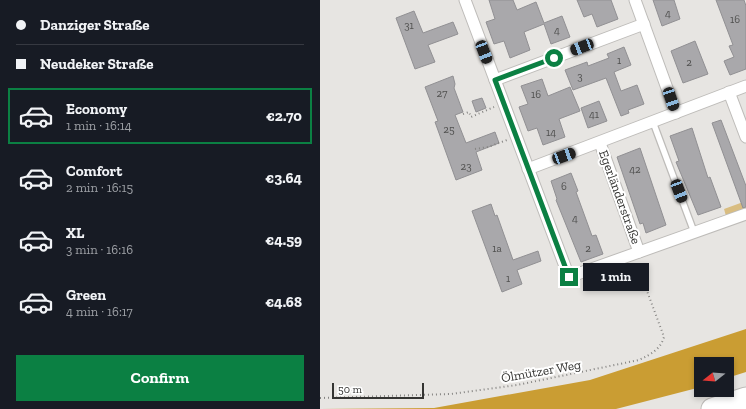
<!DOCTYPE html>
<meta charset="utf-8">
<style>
body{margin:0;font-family:"Zilla Slab",serif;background:#20242c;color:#f1f3f6;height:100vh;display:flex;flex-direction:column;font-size:15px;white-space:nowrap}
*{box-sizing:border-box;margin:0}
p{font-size:13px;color:#9ea1a6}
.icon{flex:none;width:22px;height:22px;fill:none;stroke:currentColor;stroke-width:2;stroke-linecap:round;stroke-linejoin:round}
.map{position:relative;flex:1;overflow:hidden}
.drawer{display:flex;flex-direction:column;background:#171b24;width:320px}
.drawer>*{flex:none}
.guide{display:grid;align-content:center;height:88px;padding:0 16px;background:#171b24}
.needle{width:26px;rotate:253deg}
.controls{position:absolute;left:374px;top:357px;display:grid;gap:8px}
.controls a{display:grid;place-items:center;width:40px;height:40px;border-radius:0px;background:#171b24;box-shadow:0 2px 6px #0003;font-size:20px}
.scale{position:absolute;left:12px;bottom:10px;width:92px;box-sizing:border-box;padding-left:4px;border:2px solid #343432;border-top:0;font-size:11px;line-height:14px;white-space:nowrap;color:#343432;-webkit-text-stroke:3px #fff;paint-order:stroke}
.end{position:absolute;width:18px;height:18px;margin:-9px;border:5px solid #0b8043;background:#fff;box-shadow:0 0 0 2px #fff}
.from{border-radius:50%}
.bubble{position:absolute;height:28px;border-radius:0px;background:#171b24;box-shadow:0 2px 6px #0003;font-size:13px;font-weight:800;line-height:28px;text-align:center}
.car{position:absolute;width:12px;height:24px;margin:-12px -6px;border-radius:5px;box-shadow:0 0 3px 1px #0007;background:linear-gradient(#222 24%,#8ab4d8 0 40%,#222 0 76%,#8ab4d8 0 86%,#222 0)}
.guide b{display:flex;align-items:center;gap:14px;height:38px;font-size:15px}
.guide b+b{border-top:1px solid #363941}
.guide i{width:10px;height:10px;background:#f1f3f6}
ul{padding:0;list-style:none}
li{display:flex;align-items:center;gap:12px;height:56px;margin:0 8px 6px;padding:0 8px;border:2px solid transparent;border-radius:0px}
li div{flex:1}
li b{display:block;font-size:15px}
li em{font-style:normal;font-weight:800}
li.current{border-color:#0b8043}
li>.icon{width:36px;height:36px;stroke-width:1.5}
.action{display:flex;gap:8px;margin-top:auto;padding:8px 16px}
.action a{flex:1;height:46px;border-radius:0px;background:#0b8043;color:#fff;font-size:16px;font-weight:800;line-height:46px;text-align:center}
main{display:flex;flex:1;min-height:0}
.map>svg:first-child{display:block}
</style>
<main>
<section class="drawer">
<div class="guide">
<b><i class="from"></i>Danziger Straße</b>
<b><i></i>Neudeker Straße</b>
</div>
<ul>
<li class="current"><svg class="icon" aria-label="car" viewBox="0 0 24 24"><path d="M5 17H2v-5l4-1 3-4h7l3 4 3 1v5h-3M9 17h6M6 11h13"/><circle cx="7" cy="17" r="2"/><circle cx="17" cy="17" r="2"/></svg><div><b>Economy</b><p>1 min · 16:14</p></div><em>€2.70</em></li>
<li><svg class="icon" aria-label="car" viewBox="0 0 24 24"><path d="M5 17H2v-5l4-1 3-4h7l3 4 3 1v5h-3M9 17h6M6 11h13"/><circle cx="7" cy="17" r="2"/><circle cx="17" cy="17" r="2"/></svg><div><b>Comfort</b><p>2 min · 16:15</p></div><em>€3.64</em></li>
<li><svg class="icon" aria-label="car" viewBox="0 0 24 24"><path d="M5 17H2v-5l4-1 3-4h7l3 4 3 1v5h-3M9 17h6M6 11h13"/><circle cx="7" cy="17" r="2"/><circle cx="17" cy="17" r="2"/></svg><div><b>XL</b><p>3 min · 16:16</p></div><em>€4.59</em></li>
<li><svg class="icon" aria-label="car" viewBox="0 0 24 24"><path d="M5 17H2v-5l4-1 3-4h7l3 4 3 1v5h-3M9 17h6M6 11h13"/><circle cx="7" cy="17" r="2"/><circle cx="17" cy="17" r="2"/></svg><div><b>Green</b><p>4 min · 16:17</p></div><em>€4.68</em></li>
</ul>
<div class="action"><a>Confirm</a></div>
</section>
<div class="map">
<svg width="426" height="409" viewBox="0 0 426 409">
<rect width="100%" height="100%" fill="#e7e5e2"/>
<path fill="#d9bd81" d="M426,201V209L406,216L404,209Z"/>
<path fill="#ca9d33" d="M426,329V372L407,378V364H381V387L296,409H0L114,408L270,380Z"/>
<g fill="#a9a8ab" stroke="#919093">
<path d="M169,0H193L197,10L216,2L224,23L242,16L250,37L231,44L224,24L204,32L210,50L190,58L184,41L174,44L166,22L175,19Z"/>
<path d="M257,0H291L298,19L277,27L272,14L264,17Z"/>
<path d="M333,0H354L360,19L342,26Z"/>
<path d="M396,0H424L426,6V69L410,75L404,61L414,57L409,46L413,45Z"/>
<path d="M94,11L103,33L133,22L138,34L108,45L115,62L95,69L76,18Z"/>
<path d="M375,41L388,74L363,83L351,51Z"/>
<path d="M304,47L311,65L294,72L301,91L317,85L324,104L308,110L309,113L301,116L286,78L253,90L245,70L267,62L268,66L289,58L287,54Z"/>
<path d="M133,76L135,84L134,88L143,112L135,115L146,143L175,132L179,143L156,152L162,170L136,180L115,122L118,121L105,87Z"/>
<path d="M222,79L228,96L250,87L260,111L239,119L245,137L223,145L217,128L208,131L199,107L208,104L201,86Z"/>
<path d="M162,98L166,108L156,112L152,101Z"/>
<path d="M279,101L287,121L268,128L261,108Z"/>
<path d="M401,120L426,186V207L423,208L392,123Z"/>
<path d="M372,128L388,178L390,177L401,207L378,215L356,162L359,161L350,136Z"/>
<path d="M320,148L346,225L326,233L323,223L320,224L297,157Z"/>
<path d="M251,173L258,191L256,192L272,236L276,235L283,254L261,262L236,200L237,199L231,181Z"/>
<path d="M171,204L175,216L177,215L193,260L218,251L221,261L197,270L202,284L182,292L152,211Z"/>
</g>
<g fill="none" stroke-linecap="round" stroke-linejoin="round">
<g stroke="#bebcb9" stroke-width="8">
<path id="lane" d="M333,122L374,232"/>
</g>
<g stroke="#bebcb9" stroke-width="13">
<g id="street">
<path d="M145,0L249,277L426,214"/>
<path d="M315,0L356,113"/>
<path d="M175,80L324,24"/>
<path d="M409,92L426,137"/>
<path d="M280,143L319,252"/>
<path d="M208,169L426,86"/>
</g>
</g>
<g stroke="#bebcb9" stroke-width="23">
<path id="highway" d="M392,409L426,398"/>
</g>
<g stroke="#858482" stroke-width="2" stroke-dasharray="1 3" stroke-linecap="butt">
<path d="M143,114L149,112L151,117L174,107"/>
<path d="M155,149L168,147L187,140"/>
<path d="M0,398L131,394L197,385L319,360C331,354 340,350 344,337L317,264"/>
</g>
<use href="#lane" stroke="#fff" stroke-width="5.5"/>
<use href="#street" stroke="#fff" stroke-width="11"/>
<use href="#highway" stroke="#fff" stroke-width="21"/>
</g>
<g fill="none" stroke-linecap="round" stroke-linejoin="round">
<path stroke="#0b8043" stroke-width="5" d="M234,58L175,80L249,277"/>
</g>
<g text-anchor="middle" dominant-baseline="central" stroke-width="4" stroke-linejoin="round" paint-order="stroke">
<g font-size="11" fill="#515150">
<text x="348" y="13">4</text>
<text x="415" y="19">16</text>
<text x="89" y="25">31</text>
<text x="237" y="30">4</text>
<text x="299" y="60">1</text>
<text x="369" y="62">2</text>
<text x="260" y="76">3</text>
<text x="122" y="93">27</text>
<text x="216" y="94">16</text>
<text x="274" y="114">41</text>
<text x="129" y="129">25</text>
<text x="231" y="132">14</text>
<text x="146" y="166">23</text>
<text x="315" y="169">42</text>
<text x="244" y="186">6</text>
<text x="255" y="218">4</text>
<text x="177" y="248">1a</text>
<text x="268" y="248">2</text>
<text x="188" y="278">1</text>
</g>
<g font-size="13" fill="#343432" stroke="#fff">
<text transform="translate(300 197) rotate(70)">Egerländerstraße</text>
<text transform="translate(221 371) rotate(-10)">Ölmützer Weg</text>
</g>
</g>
</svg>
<div class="controls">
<a><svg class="needle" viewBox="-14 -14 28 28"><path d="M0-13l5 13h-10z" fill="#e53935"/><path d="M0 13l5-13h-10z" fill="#9ea1a6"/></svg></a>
</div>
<div class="scale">50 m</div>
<i class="end from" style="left:234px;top:58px"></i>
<i class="end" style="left:249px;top:277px"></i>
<div class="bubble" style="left:263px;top:263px;width:66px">1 min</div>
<i class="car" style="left:262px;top:47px;rotate:249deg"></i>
<i class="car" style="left:164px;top:52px;rotate:159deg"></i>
<i class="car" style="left:351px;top:99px;rotate:161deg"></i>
<i class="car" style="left:244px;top:156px;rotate:70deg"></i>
<i class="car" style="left:359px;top:191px;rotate:159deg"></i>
</div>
</main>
